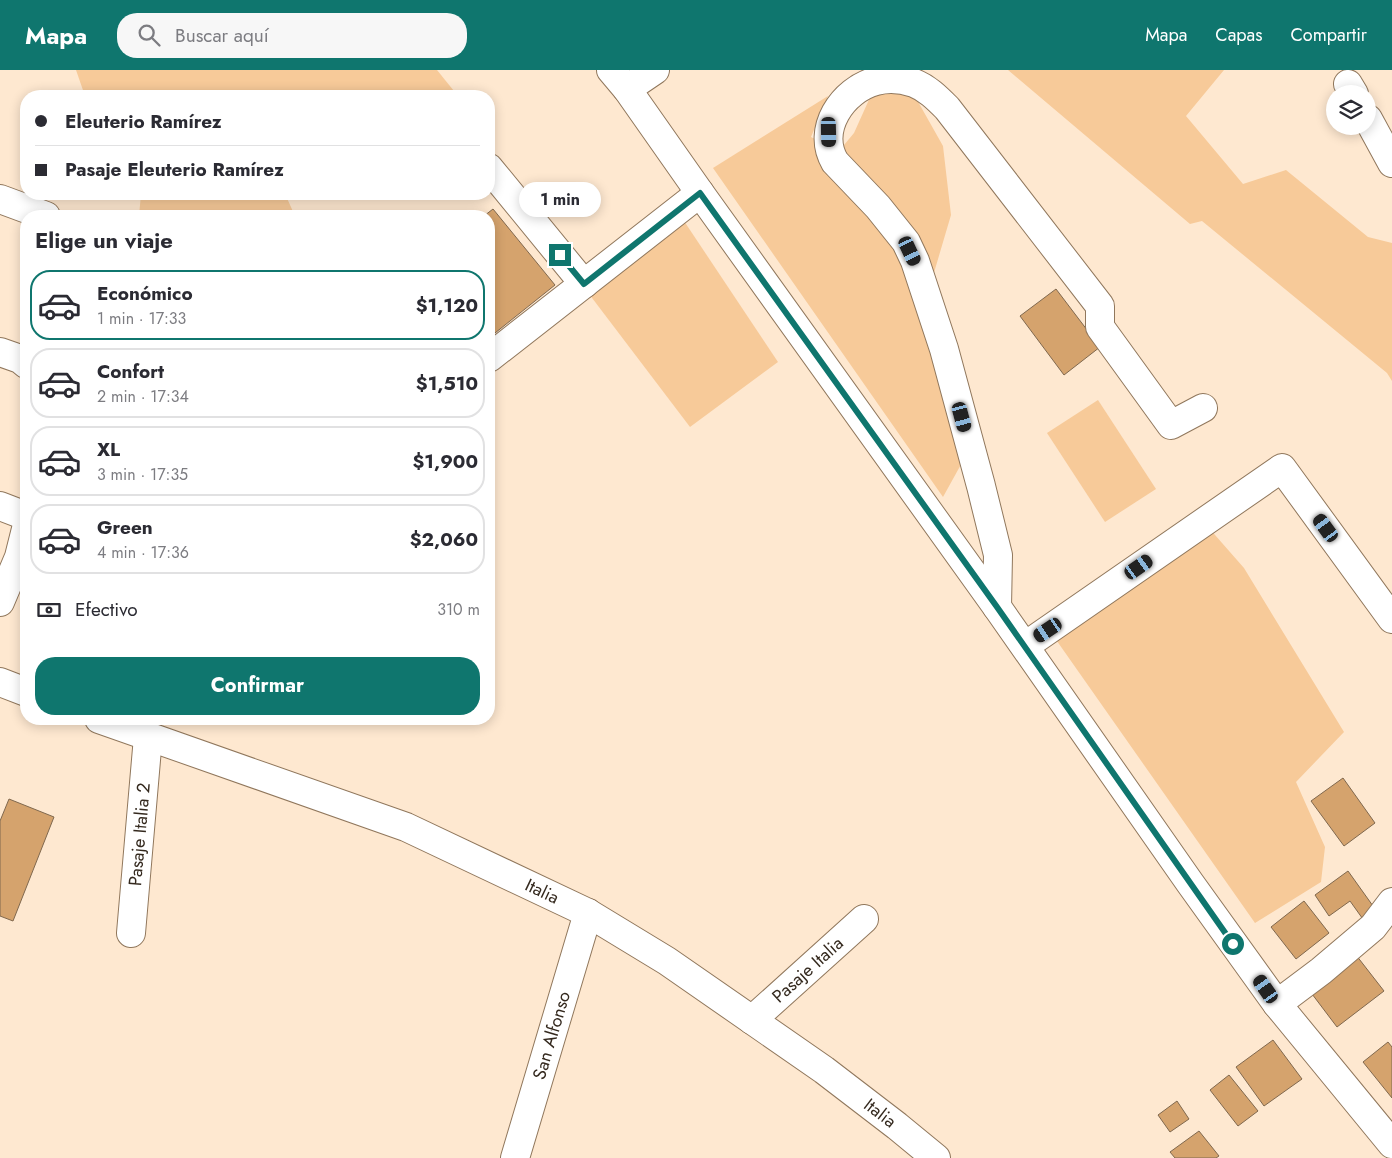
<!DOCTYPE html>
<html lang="es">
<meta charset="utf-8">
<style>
body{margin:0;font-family:Jost,sans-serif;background:#f7f7f7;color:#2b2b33;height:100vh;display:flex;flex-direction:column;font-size:19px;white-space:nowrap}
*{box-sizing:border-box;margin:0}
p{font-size:16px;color:#7c7c81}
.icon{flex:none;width:28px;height:28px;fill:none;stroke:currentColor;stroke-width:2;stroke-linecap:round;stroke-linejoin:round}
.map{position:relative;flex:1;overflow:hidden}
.drawer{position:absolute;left:20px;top:140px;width:475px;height:515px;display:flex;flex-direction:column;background:#fff;border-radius:20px;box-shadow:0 2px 12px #0003}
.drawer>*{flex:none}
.hud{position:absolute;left:20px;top:20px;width:475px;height:110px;border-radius:20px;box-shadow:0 2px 12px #0003;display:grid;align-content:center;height:110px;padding:0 15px;background:#fff}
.buttons{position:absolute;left:1326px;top:15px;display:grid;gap:10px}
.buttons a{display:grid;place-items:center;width:50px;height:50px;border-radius:50%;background:#fff;box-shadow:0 2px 12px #0003;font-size:25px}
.end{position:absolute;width:22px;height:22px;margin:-11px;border:6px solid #0f766e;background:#fff;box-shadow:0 0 0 2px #fff}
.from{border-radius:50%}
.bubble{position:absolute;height:35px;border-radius:18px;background:#fff;box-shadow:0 2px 12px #0003;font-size:16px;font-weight:700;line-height:35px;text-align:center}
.car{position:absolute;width:15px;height:30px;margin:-15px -8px;border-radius:6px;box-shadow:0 0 4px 1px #0007;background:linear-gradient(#222 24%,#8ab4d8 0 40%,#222 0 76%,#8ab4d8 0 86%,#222 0)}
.hud b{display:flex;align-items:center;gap:18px;height:48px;font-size:19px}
.hud b+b{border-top:1px solid #e1e1e2}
.hud i{width:12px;height:12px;background:#2b2b33}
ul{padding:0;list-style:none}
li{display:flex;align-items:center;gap:15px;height:70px;margin:0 10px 8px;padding:0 5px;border:2px solid #e1e1e2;border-radius:20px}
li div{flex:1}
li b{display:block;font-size:19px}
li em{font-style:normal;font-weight:700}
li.selected{border-color:#0f766e}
li>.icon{width:45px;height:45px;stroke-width:1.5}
h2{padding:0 15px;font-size:22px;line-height:60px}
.pay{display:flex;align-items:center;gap:12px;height:55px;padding:0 15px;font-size:19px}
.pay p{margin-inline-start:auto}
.cta{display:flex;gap:10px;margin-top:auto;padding:10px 15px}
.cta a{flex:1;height:58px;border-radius:20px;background:#0f766e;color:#fff;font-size:20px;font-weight:700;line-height:58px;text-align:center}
header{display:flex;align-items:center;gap:30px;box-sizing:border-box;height:70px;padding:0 25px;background:#0f766e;color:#fff}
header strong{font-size:24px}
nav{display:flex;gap:28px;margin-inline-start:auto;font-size:18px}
.search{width:350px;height:45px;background:#f7f7f7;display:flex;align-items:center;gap:12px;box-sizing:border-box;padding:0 18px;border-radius:20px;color:#7c7c81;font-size:19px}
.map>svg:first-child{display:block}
</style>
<header>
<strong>Mapa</strong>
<div class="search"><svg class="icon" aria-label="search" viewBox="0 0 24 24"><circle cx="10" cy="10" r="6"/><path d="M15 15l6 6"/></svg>Buscar aquí</div>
<nav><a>Mapa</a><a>Capas</a><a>Compartir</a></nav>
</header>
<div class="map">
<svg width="1392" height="1088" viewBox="0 0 1392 1088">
<rect width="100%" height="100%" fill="#fee8d0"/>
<g fill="#f7ca99">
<path d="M76,0H437L458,26H85Z"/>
<path d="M1008,0H1224L1186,46L1243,114L1286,100L1368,167L1392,173V311L1387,303L1202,151L1190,154Z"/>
<path d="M912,21L943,76L951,145L923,240L969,380L943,427L713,98L828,26L811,67L839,81L854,63L872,23Z"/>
<path d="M141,124H294L286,126L295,146H139Z"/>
<path d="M684,151L778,292L690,357L586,220Z"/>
<path d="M1098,330L1156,419L1105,452L1047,363Z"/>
<path d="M1208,457L1244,498L1344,662L1296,712L1325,777L1321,812L1255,853L1052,564Z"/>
</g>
<g fill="#d5a36d" stroke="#80684e">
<path d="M493,139L555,215L490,267L489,266V146H484Z"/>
<path d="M1056,219L1100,277L1064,305L1020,246Z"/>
<path d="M1343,708L1375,753L1344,776L1311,731Z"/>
<path d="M9,729L54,747L13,851L0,846V751Z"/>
<path d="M1348,801L1378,843L1365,852L1350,831L1329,846L1315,825Z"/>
<path d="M1304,831L1329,863L1296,889L1271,857Z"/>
<path d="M1356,885L1384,921L1337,957L1309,920Z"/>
<path d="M1273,970L1302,1009L1264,1036L1236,997Z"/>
<path d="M1388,972L1392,977V1028L1363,992Z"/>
<path d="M1229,1005L1258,1041L1238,1056L1210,1020Z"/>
<path d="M1177,1031L1189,1049L1170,1062L1158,1045Z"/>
<path d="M1199,1061L1219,1086L1216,1088H1175L1170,1082Z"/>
</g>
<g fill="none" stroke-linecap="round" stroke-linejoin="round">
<g stroke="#90775c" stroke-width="30">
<g id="minor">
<path d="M611,0L627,19L700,123L997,537L1190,813L1277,934L1392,1074"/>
<path d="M1348,14L1354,24"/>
<path d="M627,19L655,0"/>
<path d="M1368,49L1392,93"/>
<path d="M489,98L584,214"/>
<path d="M0,129L46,146"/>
<path d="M0,282L20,289L26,294"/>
<path d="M489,288L700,123"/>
<path d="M0,436L26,446"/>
<path d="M0,532L19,487L26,459"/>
<path d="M997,537L998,485L981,416L944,279L915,191L906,172L878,137L835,92C816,60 842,20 876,11C887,8 902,9 914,13C927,18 937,28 947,38L1100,236V257L1171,355L1203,338"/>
<path d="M1025,576L1282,398L1392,549"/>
<path d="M0,612L26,622"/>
<path id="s1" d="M99,649L406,757L588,843L667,891L824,1000L897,1056L936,1088"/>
<path id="s2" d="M131,863L148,667"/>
<path d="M1277,934L1321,901L1373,857L1392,832"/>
<path id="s3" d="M752,950L864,849"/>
<path id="s4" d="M515,1088L588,843"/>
</g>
</g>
<use href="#minor" stroke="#fff" stroke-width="28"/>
</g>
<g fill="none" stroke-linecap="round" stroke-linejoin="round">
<path stroke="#0f766e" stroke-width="6" d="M560,185L584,214L700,123L997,537L1233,874"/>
</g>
<g text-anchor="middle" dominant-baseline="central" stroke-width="4" stroke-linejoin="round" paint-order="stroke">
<g font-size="18" fill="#34291e" stroke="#fef8f2">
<text stroke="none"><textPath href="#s2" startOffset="99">Pasaje Italia 2</textPath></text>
<text stroke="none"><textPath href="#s1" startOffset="476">Italia</textPath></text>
<text stroke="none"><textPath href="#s3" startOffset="75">Pasaje Italia</textPath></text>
<text stroke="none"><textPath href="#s4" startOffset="128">San Alfonso</textPath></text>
<text stroke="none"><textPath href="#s1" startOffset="881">Italia</textPath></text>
</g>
</g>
</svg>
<div class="buttons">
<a><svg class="icon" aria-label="layers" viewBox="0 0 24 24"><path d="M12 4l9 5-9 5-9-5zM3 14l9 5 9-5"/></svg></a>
</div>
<i class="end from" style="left:1233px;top:874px"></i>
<i class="end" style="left:560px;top:185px"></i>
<div class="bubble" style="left:519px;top:112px;width:82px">1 min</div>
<i class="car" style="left:829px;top:62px;rotate:179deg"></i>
<i class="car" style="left:910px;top:181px;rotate:155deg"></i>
<i class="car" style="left:962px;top:347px;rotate:165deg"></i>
<i class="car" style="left:1326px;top:458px;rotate:324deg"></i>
<i class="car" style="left:1139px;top:497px;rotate:55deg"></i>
<i class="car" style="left:1048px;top:560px;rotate:236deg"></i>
<i class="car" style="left:1266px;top:919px;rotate:325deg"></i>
<div class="hud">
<b><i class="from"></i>Eleuterio Ramírez</b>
<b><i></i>Pasaje Eleuterio Ramírez</b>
</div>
<section class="drawer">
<h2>Elige un viaje</h2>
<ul>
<li class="selected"><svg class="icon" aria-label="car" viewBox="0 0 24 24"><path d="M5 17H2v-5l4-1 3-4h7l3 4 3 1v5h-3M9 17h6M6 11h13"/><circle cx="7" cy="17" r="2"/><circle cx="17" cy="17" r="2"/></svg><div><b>Económico</b><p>1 min · 17:33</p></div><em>$1,120</em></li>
<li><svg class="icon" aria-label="car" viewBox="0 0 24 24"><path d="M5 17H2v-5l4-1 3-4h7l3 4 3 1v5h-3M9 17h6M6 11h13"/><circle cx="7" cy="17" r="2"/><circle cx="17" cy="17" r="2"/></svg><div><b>Confort</b><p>2 min · 17:34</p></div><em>$1,510</em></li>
<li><svg class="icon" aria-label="car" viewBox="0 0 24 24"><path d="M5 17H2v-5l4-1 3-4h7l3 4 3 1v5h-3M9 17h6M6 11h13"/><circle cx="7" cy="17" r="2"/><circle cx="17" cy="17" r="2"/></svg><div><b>XL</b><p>3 min · 17:35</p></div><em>$1,900</em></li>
<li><svg class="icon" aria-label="car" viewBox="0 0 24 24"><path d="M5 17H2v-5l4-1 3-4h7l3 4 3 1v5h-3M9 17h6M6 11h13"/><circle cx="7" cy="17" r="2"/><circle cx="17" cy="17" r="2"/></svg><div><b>Green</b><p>4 min · 17:36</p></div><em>$2,060</em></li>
</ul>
<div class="pay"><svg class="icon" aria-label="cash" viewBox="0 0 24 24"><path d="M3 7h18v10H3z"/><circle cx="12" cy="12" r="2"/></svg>Efectivo<p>310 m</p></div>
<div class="cta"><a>Confirmar</a></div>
</section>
</div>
